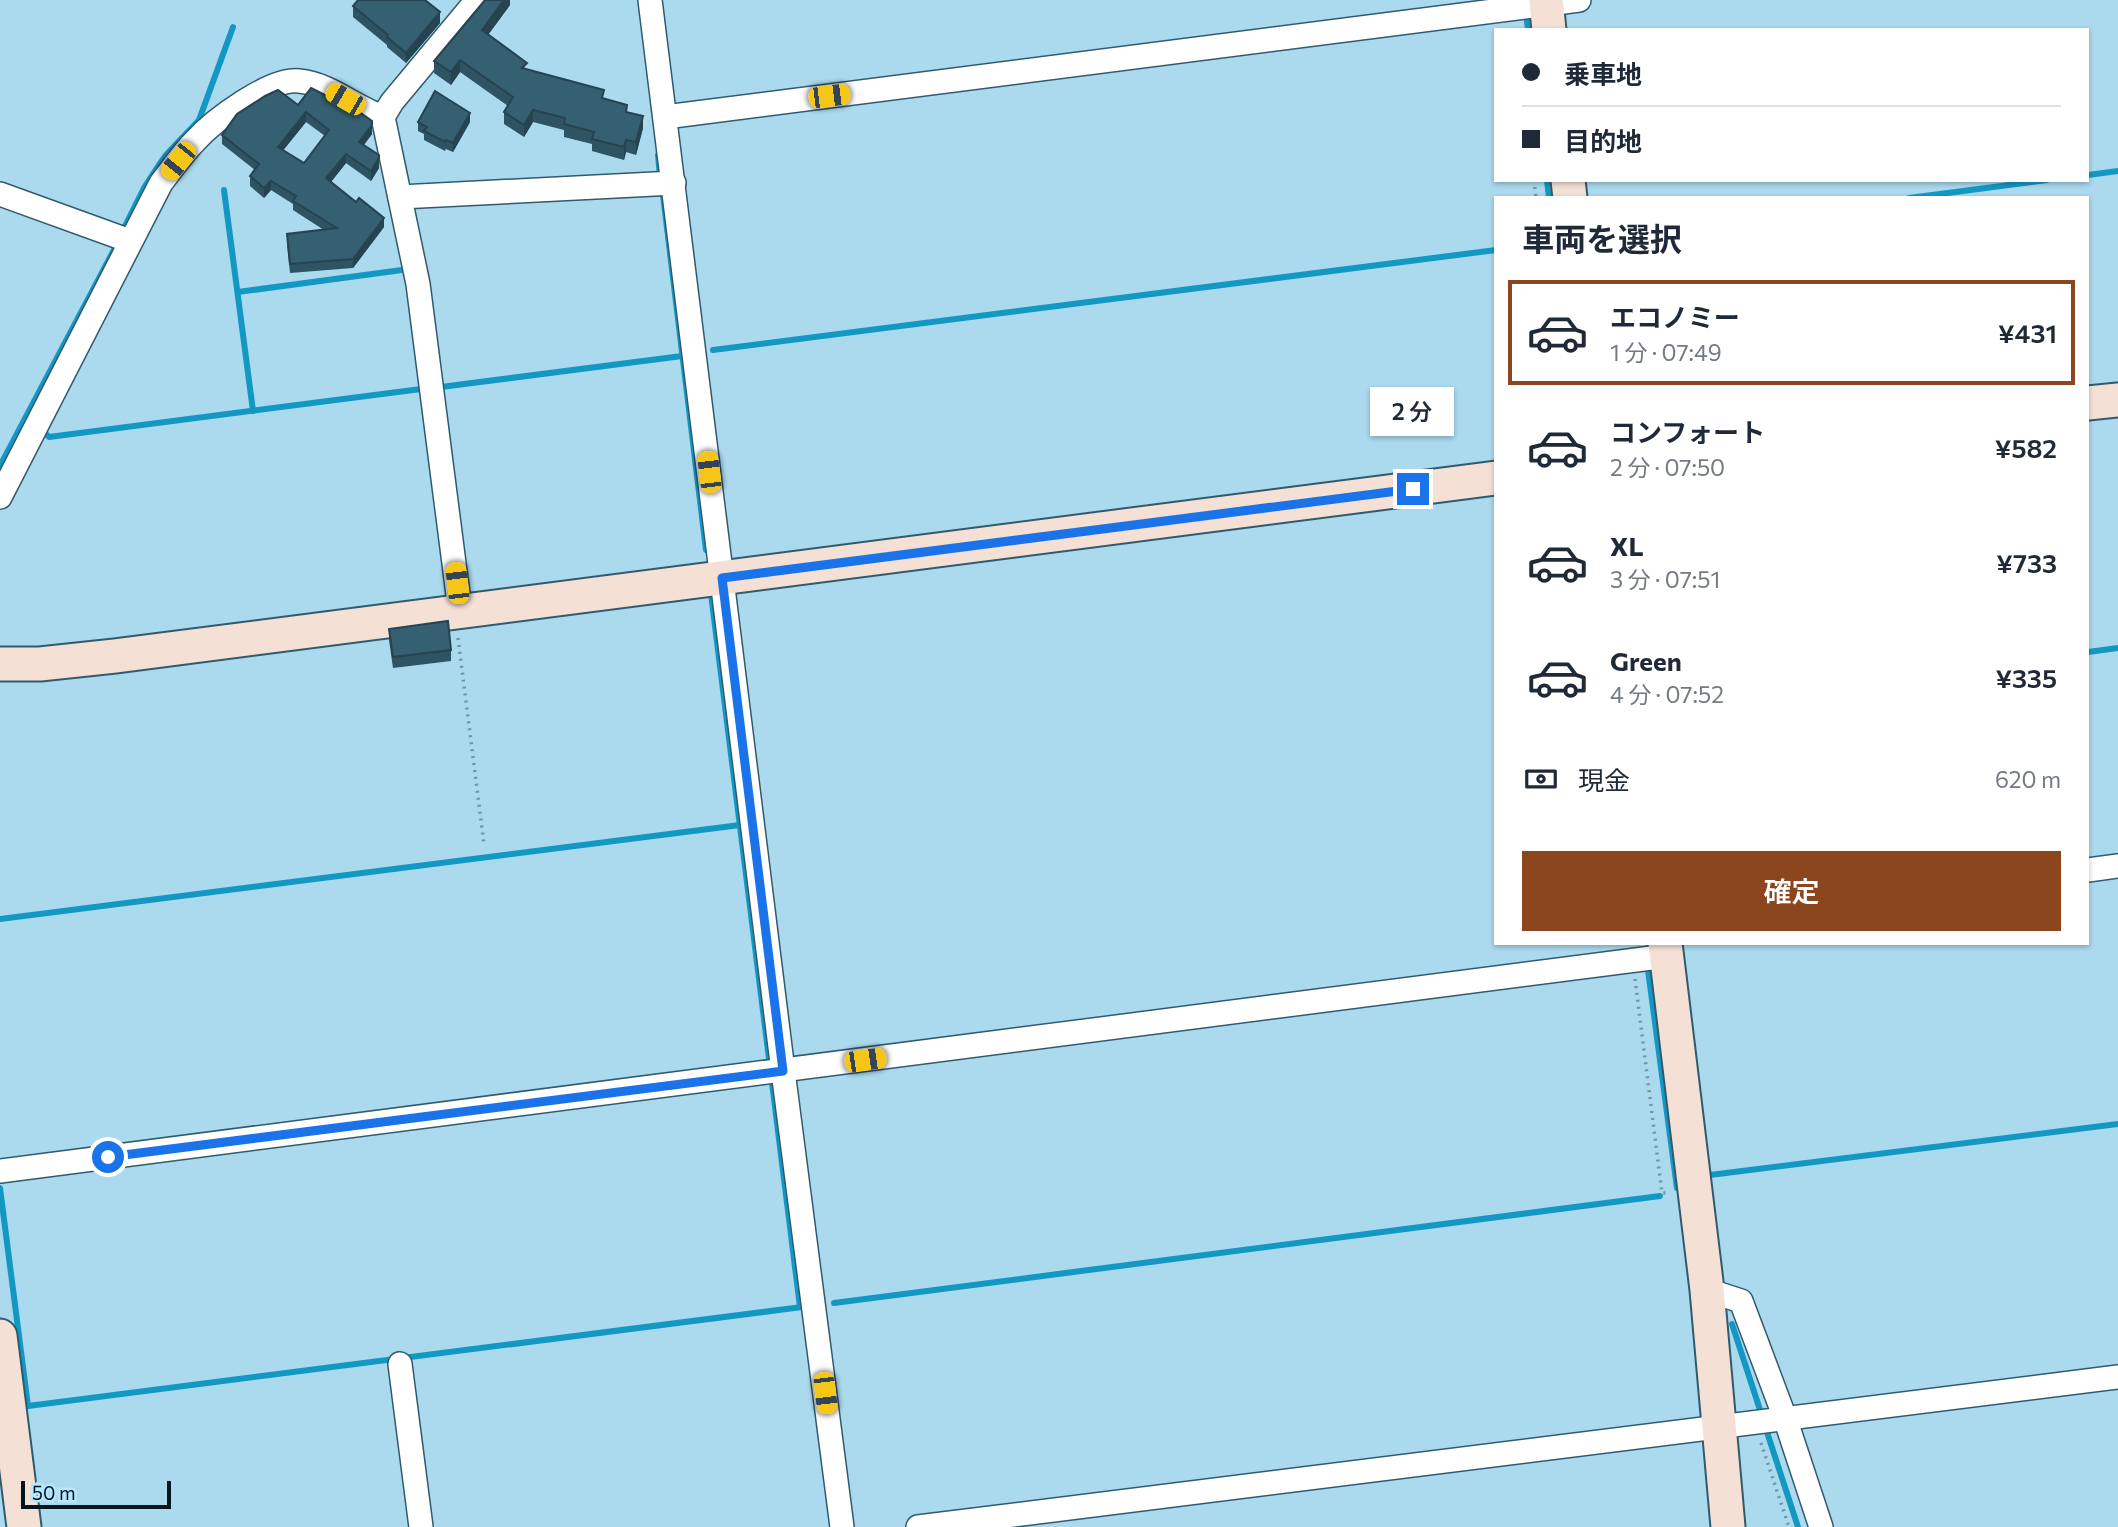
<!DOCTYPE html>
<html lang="ja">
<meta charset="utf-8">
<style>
body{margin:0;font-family:Commissioner,"Noto Sans JP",sans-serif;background:#f2f2f3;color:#1f2937;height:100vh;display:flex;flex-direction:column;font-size:26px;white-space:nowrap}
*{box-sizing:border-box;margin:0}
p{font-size:23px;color:#747a83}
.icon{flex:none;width:38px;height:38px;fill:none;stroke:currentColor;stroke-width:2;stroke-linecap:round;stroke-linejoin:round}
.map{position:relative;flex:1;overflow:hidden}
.drawer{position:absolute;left:1494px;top:196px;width:595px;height:749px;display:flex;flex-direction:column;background:#fff;border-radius:0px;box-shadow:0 2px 5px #0004}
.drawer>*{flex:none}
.top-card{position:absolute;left:1494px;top:28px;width:595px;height:154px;border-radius:0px;box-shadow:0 2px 5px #0004;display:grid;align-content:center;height:154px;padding:0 28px;background:#fff}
.scale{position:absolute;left:21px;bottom:18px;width:150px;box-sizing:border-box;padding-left:7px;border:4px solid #05161e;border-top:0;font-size:19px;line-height:24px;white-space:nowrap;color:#05161e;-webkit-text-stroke:5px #b8e6fc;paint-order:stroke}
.end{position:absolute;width:32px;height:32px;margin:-16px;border:9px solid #1a73e8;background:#fff;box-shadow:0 0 0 4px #fff}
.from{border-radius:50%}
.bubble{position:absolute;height:49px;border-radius:0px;background:#fff;box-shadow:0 2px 5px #0004;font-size:23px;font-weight:600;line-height:49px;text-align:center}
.car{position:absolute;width:21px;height:42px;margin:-21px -10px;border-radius:9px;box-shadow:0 0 5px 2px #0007;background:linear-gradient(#f5c518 24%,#345 0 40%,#f5c518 0 76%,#345 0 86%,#f5c518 0)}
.top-card b{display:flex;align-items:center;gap:24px;height:66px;font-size:26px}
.top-card b+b{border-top:2px solid #e0e1e3}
.top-card i{width:18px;height:18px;background:#1f2937}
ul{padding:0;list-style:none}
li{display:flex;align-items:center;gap:21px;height:105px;margin:0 14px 10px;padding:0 14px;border:4px solid transparent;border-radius:0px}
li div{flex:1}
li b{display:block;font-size:26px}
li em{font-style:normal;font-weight:600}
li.selected{border-color:#8c461e}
li>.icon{width:63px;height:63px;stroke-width:1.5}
h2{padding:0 28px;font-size:32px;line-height:84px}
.pay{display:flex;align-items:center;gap:18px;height:77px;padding:0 28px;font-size:26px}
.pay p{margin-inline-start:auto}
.cta{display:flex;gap:14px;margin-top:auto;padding:14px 28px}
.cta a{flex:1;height:80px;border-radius:0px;background:#8c461e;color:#fff;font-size:28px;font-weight:600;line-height:80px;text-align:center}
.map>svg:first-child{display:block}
</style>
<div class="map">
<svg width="2118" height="1527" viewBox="0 0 2118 1527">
<rect width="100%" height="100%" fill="#abd9ee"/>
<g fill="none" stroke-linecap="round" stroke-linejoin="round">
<g stroke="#1398c4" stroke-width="6">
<path d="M1526,12L1528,30"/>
<path d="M658,155L660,177"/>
<path d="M2088,175L2118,171"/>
<path d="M1547,180L1549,198"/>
<path d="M224,190L253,411"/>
<path d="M663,195L706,550"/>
<path d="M1909,198L2047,180"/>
<path d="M123,230L144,188L155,171L166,155L199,120L233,27"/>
<path d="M238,292L402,270"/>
<path d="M713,350L1496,250"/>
<path d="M441,387L682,356"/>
<path d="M41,435L46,434L49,437L421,389"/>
<path d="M0,466L116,246"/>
<path d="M711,594L769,1059"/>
<path d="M2088,652L2118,648"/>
<path d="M0,919L740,825"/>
<path d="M1648,970L1677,1188"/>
<path d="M772,1083L800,1307"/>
<path d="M1710,1175L2118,1124"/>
<path d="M0,1188L28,1406L802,1307"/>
<path d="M834,1303L1660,1196"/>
<path d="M1732,1324L1762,1416"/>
<path d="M1765,1426L1798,1527"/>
</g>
<g stroke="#305b6d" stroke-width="26">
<g id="street">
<path d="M650,0L783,1071L842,1527"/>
<path d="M665,117L1579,0"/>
<path d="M0,194L130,241"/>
<path d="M400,197L674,183"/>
<path d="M0,497L161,183C172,169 182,154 195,141C214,120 270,78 299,81C330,84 354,107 383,117"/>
<path d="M460,610L418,284L383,117L392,102L477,0"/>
<path d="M2088,870L2118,866"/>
<path d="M0,1171L1667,956"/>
<path d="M1707,1290L1741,1301L1785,1418L1821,1527"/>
<path d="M400,1364L421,1527"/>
<path d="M918,1527L2118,1377"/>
</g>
</g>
<g stroke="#305b6d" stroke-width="37">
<g id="secondary">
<path d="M1546,0L1549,30"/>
<path d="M1568,180L1570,198"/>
<path d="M2088,403L2118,400"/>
<path d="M0,664H40L115,656L1496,478"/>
<path d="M1665,943L1707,1290L1728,1527"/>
<path d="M0,1336L24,1527"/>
</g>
</g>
<g stroke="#7195a5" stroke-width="3.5" stroke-dasharray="2 5" stroke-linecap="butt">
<path d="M1534,180L1536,198"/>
<path d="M458,638L484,844"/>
<path d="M1635,979L1662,1193H1670"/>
<path d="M1761,1443L1789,1527"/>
</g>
<use href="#street" stroke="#fff" stroke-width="23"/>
<use href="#secondary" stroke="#f5e0d5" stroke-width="33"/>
</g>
<g fill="#2e5362" fill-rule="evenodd">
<path d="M510,0V5L488,35L527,70L604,99L627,112L643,128L636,155L626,152L624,160L592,151V144L564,137V130L533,122L524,137L504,124V112L508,106L460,72L451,85L434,73V61Z"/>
<path d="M353,6L440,23L406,63L387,47V45L353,17Z"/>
<path d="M298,105L372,134L364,145L379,168L371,181L346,163L331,182L384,227L353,268L290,273L287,244V234L324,230L293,210V204L271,190L264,198L250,186V176L255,170L222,144V135ZM306,122L325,136L304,163L283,150Z"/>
<path d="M418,122H470L453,152L446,149L445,151L424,140V134L418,131Z"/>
<path d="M389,629L451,650V661L393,668L389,640Z"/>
</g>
<g fill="#254350">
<path d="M504,0H510V5L482,43V30Z"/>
<path d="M440,12V23L406,63V53Z"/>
<path d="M460,60V72L451,85V72Z"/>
<path d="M533,110V122L524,137V125Z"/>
<path d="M306,112V122L278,157V147Z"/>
<path d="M470,113V122L453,152V143Z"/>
<path d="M643,116V128L636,155V142Z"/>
<path d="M372,125V134L359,151V142Z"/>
<path d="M626,140V152L624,160V147Z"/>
<path d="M346,154V163L326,188V178Z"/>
<path d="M379,158V168L371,181V171Z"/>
<path d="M271,181V190L264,198V188Z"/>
<path d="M384,218V227L353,268V259Z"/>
</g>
<g fill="#356072" stroke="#254350" stroke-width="2" fill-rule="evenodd">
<path d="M358,0H425L440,12L406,53L387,37L388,35L353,6Z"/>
<path d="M485,0H504L482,30L527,63L522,68L604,90L602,98L627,105L626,112L643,116L636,142L626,140L624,147L592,139L594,132L564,124L565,118L533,110L524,125L504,112L513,97L460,60L451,72L434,61Z"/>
<path d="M311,88L361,113L372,121V125L359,142L379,155V158L371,171L346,154L326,178L356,202L359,198L384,218L353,259L290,264L287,234L337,228L293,201L296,196L271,181L264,188L250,176L259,164L222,135L237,114L265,96L278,90L298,105ZM306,112L329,130L304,163L278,147Z"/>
<path d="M435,91L470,113L453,143L446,140L445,142L424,131L427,127L418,122Z"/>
<path d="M448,621L451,650L393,657L389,629Z"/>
</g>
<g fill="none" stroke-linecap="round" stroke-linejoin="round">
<path stroke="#1a73e8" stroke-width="9" d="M108,1157L783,1071L722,578L1413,489"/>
</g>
</svg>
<div class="scale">50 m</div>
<i class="end from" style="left:108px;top:1157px"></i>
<i class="end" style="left:1413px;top:489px"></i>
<div class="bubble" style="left:1370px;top:387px;width:84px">2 分</div>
<i class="car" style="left:829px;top:96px;rotate:83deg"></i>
<i class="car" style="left:345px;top:99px;rotate:300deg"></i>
<i class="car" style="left:178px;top:161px;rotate:219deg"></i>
<i class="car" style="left:709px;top:472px;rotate:353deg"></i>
<i class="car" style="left:457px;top:583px;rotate:353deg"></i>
<i class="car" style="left:865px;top:1060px;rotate:82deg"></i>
<i class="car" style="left:825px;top:1393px;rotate:173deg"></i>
<div class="top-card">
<b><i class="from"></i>乗車地</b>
<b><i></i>目的地</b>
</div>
<section class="drawer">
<h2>車両を選択</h2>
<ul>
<li class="selected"><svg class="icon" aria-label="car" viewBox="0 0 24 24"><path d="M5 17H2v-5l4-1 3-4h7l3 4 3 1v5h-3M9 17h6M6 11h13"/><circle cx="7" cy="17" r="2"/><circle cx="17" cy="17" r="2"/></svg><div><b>エコノミー</b><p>1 分 · 07:49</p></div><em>¥431</em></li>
<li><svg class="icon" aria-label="car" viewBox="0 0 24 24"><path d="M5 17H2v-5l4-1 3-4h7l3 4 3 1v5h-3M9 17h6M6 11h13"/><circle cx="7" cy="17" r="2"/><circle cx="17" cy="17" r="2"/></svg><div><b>コンフォート</b><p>2 分 · 07:50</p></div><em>¥582</em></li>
<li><svg class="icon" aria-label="car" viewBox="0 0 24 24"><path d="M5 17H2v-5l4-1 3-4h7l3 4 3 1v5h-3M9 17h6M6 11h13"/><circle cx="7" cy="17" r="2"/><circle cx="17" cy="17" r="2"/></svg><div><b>XL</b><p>3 分 · 07:51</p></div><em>¥733</em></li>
<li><svg class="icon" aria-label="car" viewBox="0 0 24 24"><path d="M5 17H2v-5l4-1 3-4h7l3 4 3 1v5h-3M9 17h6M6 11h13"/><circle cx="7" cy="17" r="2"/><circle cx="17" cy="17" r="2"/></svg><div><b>Green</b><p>4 分 · 07:52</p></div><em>¥335</em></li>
</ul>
<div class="pay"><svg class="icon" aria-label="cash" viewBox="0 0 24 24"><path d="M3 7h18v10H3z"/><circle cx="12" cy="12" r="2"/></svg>現金<p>620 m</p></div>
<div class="cta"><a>確定</a></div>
</section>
</div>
